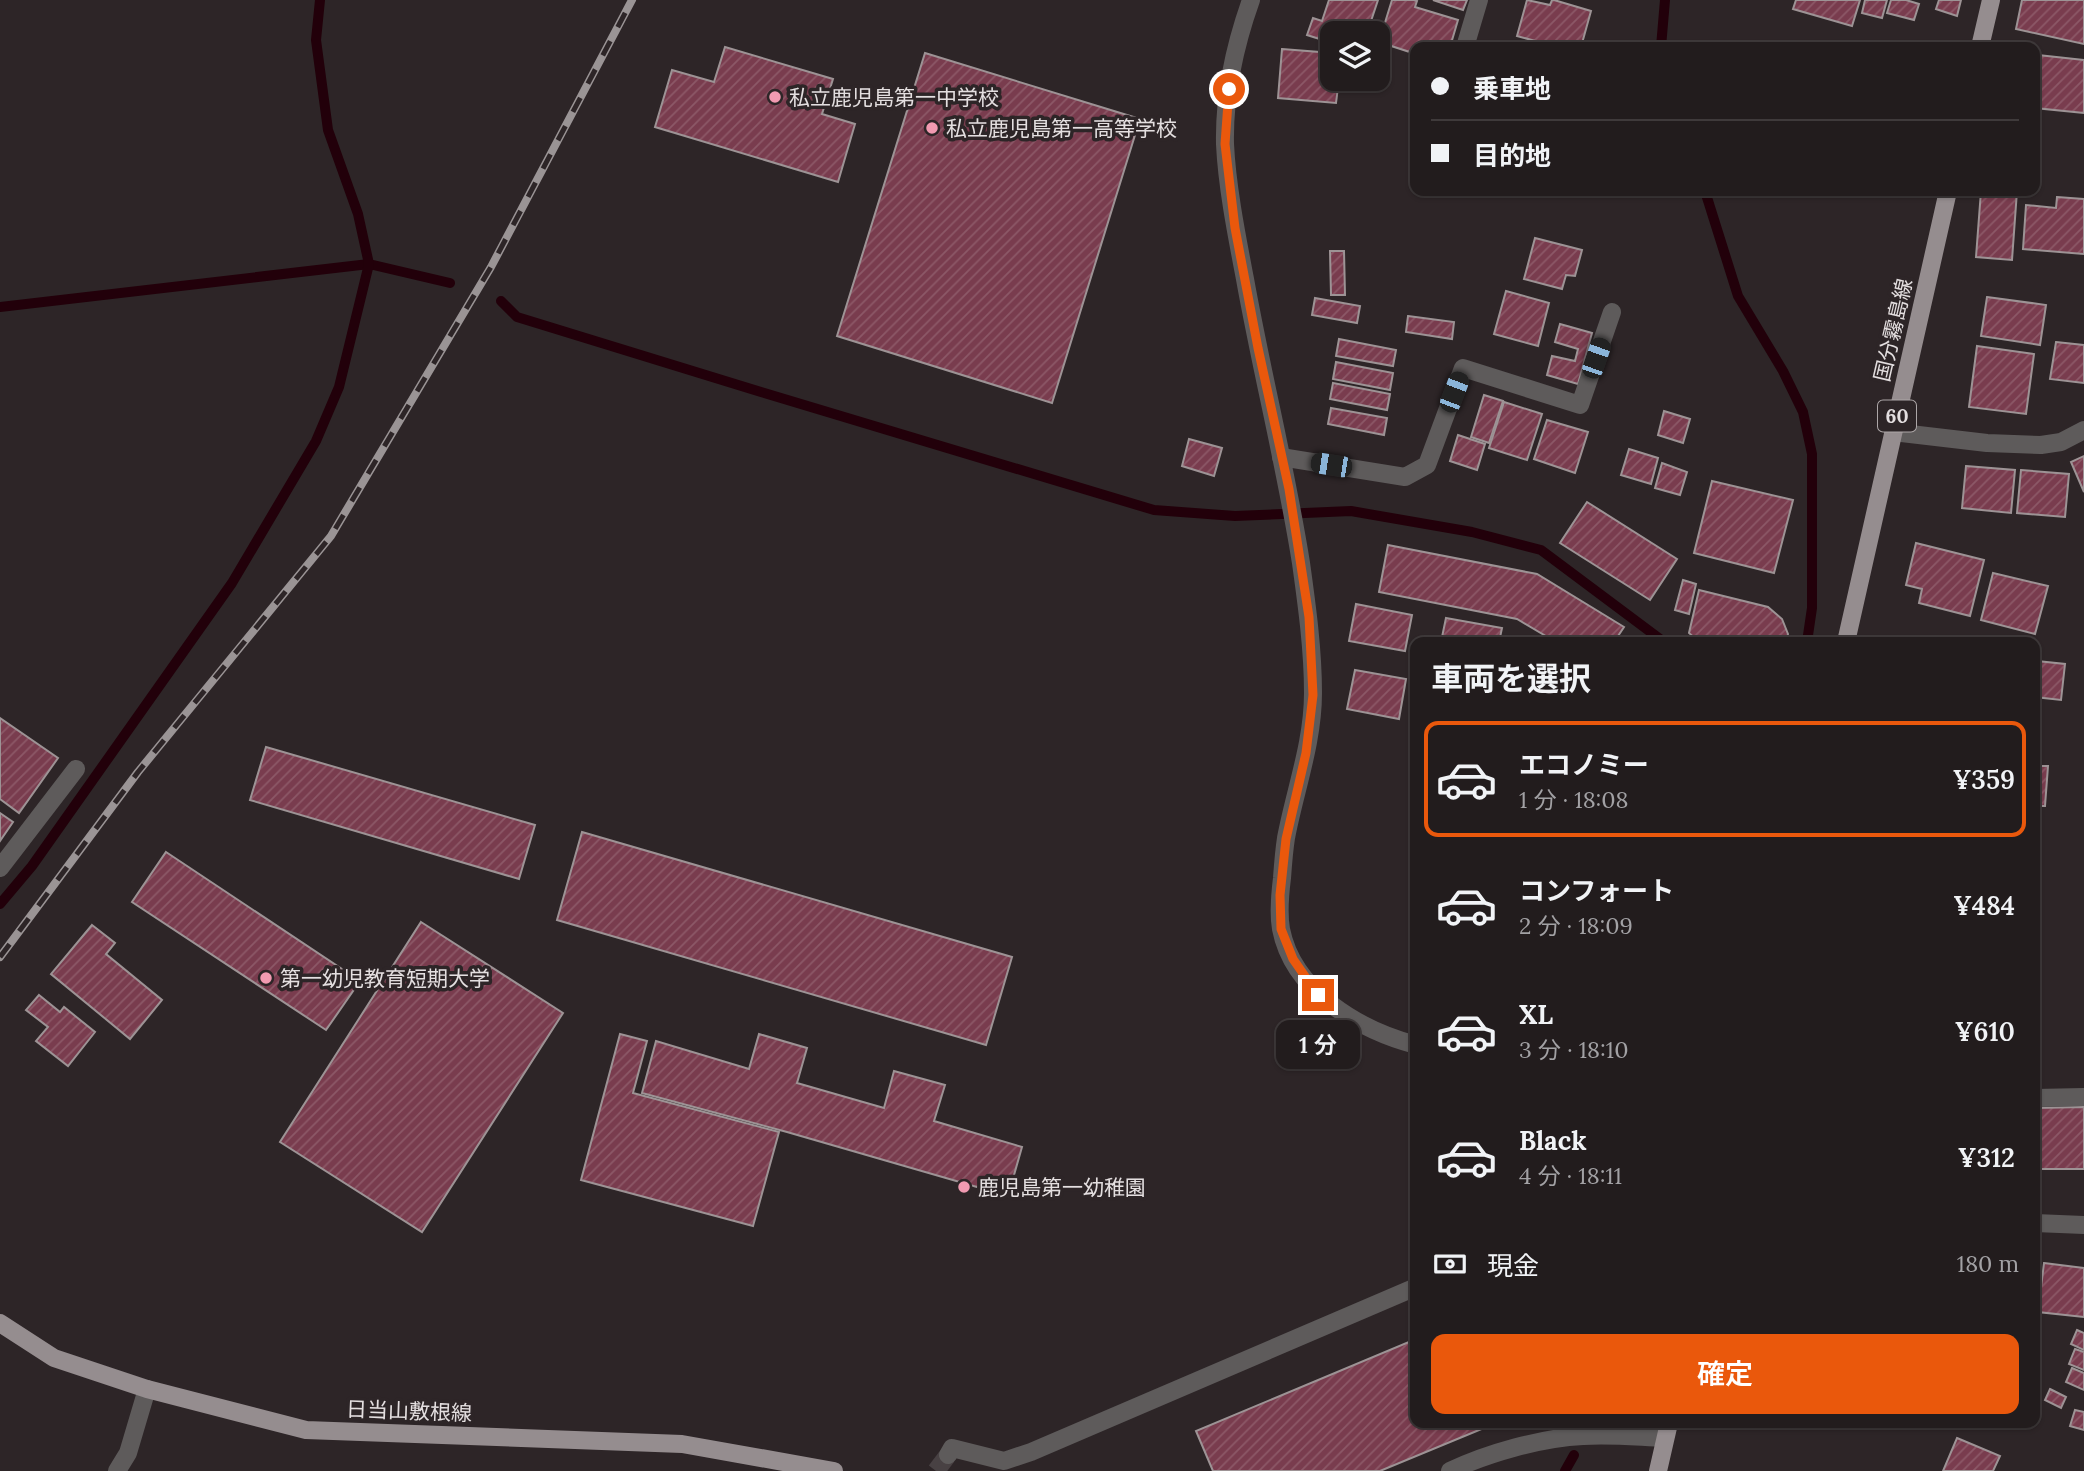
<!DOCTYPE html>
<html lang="ja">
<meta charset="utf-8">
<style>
body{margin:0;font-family:Lora,"Noto Sans JP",serif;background:#2e292a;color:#f1f3f6;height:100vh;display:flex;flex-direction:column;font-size:26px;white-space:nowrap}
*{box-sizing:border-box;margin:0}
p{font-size:23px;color:#a2a1a4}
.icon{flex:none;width:38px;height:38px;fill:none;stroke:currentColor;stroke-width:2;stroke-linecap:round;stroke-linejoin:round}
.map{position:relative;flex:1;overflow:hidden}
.drawer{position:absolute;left:1410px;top:637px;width:630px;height:791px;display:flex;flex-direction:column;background:#221c1d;border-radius:14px;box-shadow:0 2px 5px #0004,0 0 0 2px #3f3a3b}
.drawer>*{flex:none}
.hud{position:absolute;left:1410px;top:42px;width:630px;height:154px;border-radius:14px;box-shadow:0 2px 5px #0004,0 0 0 2px #3f3a3b;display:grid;align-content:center;height:154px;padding:0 21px;background:#221c1d}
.controls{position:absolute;left:1320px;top:21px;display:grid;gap:14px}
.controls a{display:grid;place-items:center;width:70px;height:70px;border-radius:14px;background:#221c1d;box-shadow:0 2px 5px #0004,0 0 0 2px #3f3a3b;font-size:35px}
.end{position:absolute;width:32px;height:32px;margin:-16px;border:9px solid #ea580c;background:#fff;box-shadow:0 0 0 4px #fff}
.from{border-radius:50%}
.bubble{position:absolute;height:49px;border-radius:14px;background:#221c1d;box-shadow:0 2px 5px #0004,0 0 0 2px #3f3a3b;font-size:23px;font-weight:600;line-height:49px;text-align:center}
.car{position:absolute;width:21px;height:42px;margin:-21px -10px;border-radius:9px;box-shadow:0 0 5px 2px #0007;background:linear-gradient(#222 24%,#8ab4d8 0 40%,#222 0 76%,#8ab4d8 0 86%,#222 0)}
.hud b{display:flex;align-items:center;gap:24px;height:66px;font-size:26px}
.hud b+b{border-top:2px solid #3f3a3b}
.hud i{width:18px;height:18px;background:#f1f3f6}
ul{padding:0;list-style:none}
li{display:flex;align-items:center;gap:21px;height:116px;margin:0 14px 10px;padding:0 7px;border:4px solid transparent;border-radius:14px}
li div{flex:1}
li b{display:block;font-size:26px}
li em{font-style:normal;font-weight:600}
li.active{border-color:#ea580c}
li>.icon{width:63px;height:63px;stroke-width:1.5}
h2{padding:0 21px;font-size:32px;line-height:84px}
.pay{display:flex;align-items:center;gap:18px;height:77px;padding:0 21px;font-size:26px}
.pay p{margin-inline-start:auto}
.button{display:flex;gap:14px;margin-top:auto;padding:14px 21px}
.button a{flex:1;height:80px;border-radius:14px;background:#ea580c;color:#fff;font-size:28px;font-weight:600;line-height:80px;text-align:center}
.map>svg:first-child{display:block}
</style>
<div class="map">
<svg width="2084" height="1471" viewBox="0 0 2084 1471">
<defs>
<pattern id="building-hatch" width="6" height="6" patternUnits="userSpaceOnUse" patternTransform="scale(1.75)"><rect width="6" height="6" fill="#793c4e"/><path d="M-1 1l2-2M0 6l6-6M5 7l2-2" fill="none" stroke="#8c5867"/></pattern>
</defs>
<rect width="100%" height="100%" fill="#2d2527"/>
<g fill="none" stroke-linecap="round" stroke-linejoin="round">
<g stroke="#22000a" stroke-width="10">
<path d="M1661,47L1665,0"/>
<path d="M1705,191L1738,296L1783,371L1803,412L1812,454V608L1807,642"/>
<path d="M501,301L517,317L761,392L1154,510L1235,516L1351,511L1472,532L1541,550L1664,642"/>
<path d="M0,307L369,264L450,283"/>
<path d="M0,904L32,866L232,583L316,441L339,387L369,264L358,214L328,130L316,40L320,0"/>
<path d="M1565,1471L1574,1455"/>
</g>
</g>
<g fill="url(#building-hatch)" stroke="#9d9395" stroke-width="2">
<path d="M1329,0H1378L1367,33H1332V43L1307,35L1313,18L1322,21Z"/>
<path d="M1392,0H1414L1417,1L1415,7L1458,20L1450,47H1416V54L1379,42Z"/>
<path d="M1433,0H1467L1463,10Z"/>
<path d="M1527,0L1550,5L1552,0H1554L1591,11L1581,47H1538L1539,42L1517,36Z"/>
<path d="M1796,0H1860L1852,26L1793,9Z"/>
<path d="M1865,0H1887L1882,18L1862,13Z"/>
<path d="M1891,0H1906L1919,4L1914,20L1887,13Z"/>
<path d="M1939,0H1961L1957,16L1936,9Z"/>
<path d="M2022,0H2084V44L2016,29Z"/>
<path d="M725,47L833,79L822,114L855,124L838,182L655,127L672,70L714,82Z"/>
<path d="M1282,49L1332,53V79H1339L1336,103L1278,98Z"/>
<path d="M925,53L1140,119L1052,403L837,336Z"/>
<path d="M2038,55L2084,60V113L2035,108Z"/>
<path d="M1981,191H2017L2012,260L1976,257Z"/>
<path d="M2057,197L2084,199V254L2023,249L2026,205L2056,208Z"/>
<path d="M1535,238L1582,250L1575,276L1566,275L1562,289L1524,279Z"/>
<path d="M1330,251H1344L1345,295H1331Z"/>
<path d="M1506,291L1549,303L1538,346L1494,334Z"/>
<path d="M1987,297L2046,305L2040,345L1981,336Z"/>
<path d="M1315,298L1360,306L1357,323L1312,315Z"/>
<path d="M1408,316L1454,322L1452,339L1406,332Z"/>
<path d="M1560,324L1592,333L1578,384L1547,375L1552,356L1575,361L1578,349L1555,342Z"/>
<path d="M1339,339L1396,350L1393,366L1336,356Z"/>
<path d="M2056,342L2084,345V383L2050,379Z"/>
<path d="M1977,346L2034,354L2026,414L1969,407Z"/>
<path d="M1336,362L1393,373L1390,390L1333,379Z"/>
<path d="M1333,383L1390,394L1387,410L1330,399Z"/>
<path d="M1484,395L1503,401L1489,443L1471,437Z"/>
<path d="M1504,402L1542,414L1527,460L1489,448Z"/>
<path d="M1331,408L1387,418L1384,435L1328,424Z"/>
<path d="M1664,411L1690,419L1683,443L1658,435Z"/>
<path d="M1547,420L1588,432L1575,473L1534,459Z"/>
<path d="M1458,435L1485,444L1477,470L1450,461Z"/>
<path d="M1189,439L1222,448L1214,476L1182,466Z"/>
<path d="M1629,449L1658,458L1651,484L1621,475Z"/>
<path d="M2084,456V492L2071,462Z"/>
<path d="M1662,463L1687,472L1680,495L1655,488Z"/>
<path d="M1966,466L2015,470L2011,513L1962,508Z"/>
<path d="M2021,470L2069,474L2065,517L2017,513Z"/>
<path d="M1712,481L1793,500L1774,573L1694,553Z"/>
<path d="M1587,502L1677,559L1650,600L1560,543Z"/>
<path d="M1916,543L1984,560L1970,616L1919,603L1922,589L1906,585Z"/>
<path d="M1388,545L1537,574L1624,627L1614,642H1556L1517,619L1379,592Z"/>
<path d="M1993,573L2048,586L2035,634L1981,620Z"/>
<path d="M1683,580L1696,584L1689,614L1675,610Z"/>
<path d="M1699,590L1768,607L1782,619L1788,634L1786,642H1699L1689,633Z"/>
<path d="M1356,604L1412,615L1405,651L1349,641Z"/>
<path d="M1446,618L1502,628L1499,642H1441Z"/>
<path d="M2037,661L2065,664L2061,700L2035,697Z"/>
<path d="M1355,670L1406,679L1399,719L1347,709Z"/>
<path d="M0,718L58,758L19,813L0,799Z"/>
<path d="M266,747L535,825L519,879L250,800Z"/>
<path d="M2035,766H2048L2045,806H2035Z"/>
<path d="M0,813L13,822L0,841Z"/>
<path d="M582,832L1012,957L986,1045L557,920Z"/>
<path d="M166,852L360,981L326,1030L132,902Z"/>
<path d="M421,922L563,1013L422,1232L280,1142Z"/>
<path d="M92,925L115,943L106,954L162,1000L130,1039L51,974Z"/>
<path d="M39,995L60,1012L64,1007L95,1032L68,1066L36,1041L48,1027L26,1010Z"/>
<path d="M620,1034L647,1041L633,1093L779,1132L753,1226L581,1180Z"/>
<path d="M759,1034L807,1048L797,1083L884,1108L894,1071L945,1085L934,1121L1022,1147L1008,1196L787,1132L642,1093L656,1041L749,1069Z"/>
<path d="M2084,1107V1169H2035V1108Z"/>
<path d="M2035,1261H2039L2035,1289Z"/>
<path d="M2044,1263L2084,1268V1317L2038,1312Z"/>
<path d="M2077,1330L2084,1333V1350L2071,1344Z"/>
<path d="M1416,1339V1423H1496L1380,1471H1213L1196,1431Z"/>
<path d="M2075,1349L2084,1352V1370L2069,1364Z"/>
<path d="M2072,1368L2084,1373V1390L2066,1382Z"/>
<path d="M2050,1389L2066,1397L2061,1408L2045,1400Z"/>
<path d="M2075,1410L2084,1412V1430L2070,1426Z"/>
<path d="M1957,1438L2000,1456L1993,1471H1943Z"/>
</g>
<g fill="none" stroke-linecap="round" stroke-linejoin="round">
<path stroke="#484143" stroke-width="18" stroke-dasharray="18 9" stroke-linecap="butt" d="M936,1471L948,1455"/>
<g stroke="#5e5b5b" stroke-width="18">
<path d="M1251,0C1235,45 1224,96 1225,144C1227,187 1237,237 1245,279C1262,374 1286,468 1301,563C1307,606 1313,650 1313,693C1313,743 1295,790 1286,838C1284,851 1283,864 1282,878C1280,894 1278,912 1281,929C1293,991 1359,1030 1416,1045"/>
<path d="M1465,47L1479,0"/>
<path d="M1893,432L1987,443L2041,445L2061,442L2084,430"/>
<path d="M1281,457L1405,477L1427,465L1463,368L1580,405L1612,312"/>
<path d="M0,868L76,769"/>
<path d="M2035,1098L2084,1097"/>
<path d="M2035,1223L2084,1225"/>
<path d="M948,1455L952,1448L1004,1461L1031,1452L1416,1287"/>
<path d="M117,1471L128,1453L147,1389"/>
<path d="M1450,1471C1488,1453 1541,1438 1583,1436C1610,1434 1638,1437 1665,1438"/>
</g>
<g stroke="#958d8f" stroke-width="18">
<path d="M1980,47L1991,0"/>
<path d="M1846,642L1948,191"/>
<path d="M0,1323L54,1358L147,1389L306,1430L682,1444L834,1471"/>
<path d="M1658,1471L1669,1423"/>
</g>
<g stroke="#9a9495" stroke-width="8">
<path id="rail" d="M0,957L138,772L331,536L491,267L632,0"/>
</g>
<use href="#rail" stroke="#2d2527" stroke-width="5" stroke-dasharray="16" stroke-linecap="butt"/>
</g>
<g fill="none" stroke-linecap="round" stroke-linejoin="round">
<path stroke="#ea580c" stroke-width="9" d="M1229,89L1225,144L1235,228L1258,348L1289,489L1309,617L1313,695L1306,753L1286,839L1280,895L1281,929L1293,959L1318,995"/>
</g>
<g fill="#f19ab1" stroke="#2d2527" stroke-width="2.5">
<circle cx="775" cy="97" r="7"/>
<circle cx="932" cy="128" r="7"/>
<circle cx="266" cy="978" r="7"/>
<circle cx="964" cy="1187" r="7"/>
</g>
<g text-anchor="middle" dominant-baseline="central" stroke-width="7" stroke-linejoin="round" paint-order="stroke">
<rect fill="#2d2527" stroke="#ada7a8" stroke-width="2" x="1878" y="400.5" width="38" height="31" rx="5"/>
<g font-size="19" font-weight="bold" fill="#e4dfe0">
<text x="1897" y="416">60</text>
</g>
<g font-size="21" fill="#e4dfe0" stroke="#2d2527" text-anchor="start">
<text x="789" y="97">私立鹿児島第一中学校</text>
<text x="946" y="128">私立鹿児島第一高等学校</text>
<text x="280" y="978">第一幼児教育短期大学</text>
<text x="978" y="1187">鹿児島第一幼稚園</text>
</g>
<g font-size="21" fill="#e4dfe0" stroke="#2d2527">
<text transform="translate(1893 330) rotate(-77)">国分霧島線</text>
<text transform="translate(409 1411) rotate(2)">日当山敷根線</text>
</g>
</g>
</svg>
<div class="controls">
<a><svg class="icon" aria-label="layers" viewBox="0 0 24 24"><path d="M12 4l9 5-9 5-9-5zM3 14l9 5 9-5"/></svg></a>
</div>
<i class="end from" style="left:1229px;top:89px"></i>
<i class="end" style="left:1318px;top:995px"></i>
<div class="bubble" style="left:1276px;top:1020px;width:84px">1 分</div>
<i class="car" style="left:1596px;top:358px;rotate:19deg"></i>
<i class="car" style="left:1454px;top:392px;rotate:21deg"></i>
<i class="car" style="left:1331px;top:465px;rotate:279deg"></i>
<div class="hud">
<b><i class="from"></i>乗車地</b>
<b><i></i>目的地</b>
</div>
<section class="drawer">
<h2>車両を選択</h2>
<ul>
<li class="active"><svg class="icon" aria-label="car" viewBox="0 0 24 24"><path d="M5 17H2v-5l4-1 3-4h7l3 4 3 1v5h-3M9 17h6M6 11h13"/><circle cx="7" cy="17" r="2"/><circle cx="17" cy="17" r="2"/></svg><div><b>エコノミー</b><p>1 分 · 18:08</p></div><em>¥359</em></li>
<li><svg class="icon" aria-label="car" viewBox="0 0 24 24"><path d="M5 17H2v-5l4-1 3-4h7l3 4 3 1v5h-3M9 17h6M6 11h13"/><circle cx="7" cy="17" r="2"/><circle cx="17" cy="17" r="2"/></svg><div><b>コンフォート</b><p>2 分 · 18:09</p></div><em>¥484</em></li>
<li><svg class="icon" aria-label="car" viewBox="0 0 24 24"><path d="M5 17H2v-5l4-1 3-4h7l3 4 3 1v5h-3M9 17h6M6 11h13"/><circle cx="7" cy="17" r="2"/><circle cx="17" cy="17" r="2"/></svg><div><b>XL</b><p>3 分 · 18:10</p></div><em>¥610</em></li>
<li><svg class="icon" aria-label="car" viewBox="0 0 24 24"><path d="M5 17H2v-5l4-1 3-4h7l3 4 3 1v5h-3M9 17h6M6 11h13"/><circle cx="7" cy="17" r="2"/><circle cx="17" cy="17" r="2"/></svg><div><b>Black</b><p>4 分 · 18:11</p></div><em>¥312</em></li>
</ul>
<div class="pay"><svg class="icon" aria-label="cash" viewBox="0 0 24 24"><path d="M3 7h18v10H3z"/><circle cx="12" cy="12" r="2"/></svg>現金<p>180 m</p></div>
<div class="button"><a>確定</a></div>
</section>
</div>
